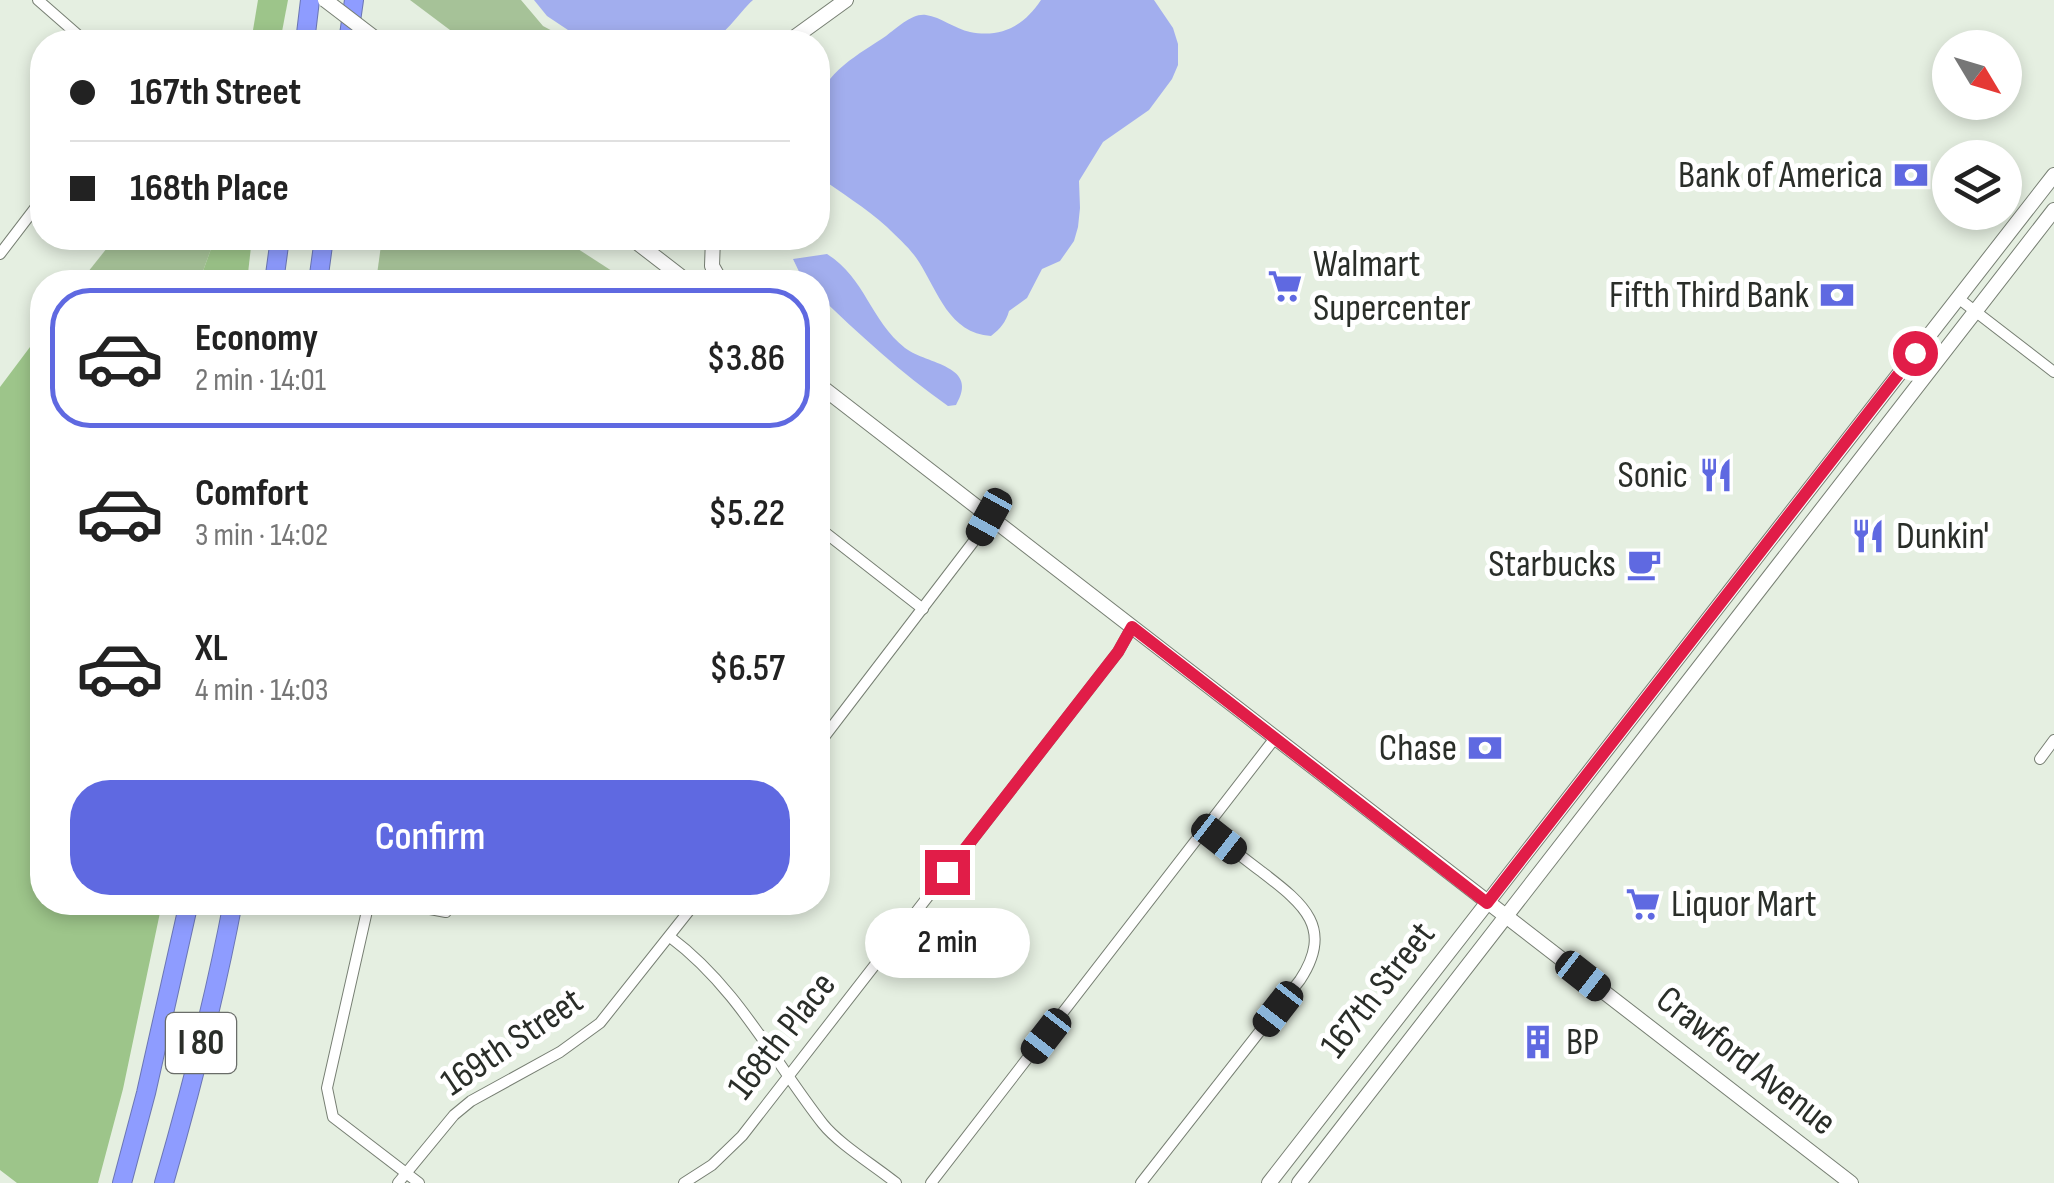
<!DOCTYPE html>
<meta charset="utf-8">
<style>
body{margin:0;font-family:"Sofia Sans Condensed",sans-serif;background:#f2f2f2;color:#222;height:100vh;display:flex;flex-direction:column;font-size:38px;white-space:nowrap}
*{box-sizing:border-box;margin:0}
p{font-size:32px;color:#767676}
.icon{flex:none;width:55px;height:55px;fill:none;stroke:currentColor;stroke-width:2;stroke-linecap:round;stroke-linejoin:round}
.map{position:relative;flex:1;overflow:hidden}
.panel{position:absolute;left:30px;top:270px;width:800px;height:645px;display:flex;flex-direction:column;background:#fff;border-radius:40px;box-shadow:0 5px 15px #0003}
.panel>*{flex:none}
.top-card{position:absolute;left:30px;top:30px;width:800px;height:220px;border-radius:40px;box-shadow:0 5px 15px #0003;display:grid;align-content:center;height:220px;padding:0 40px;background:#fff}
.needle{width:65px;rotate:128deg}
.buttons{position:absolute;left:1932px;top:30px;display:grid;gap:20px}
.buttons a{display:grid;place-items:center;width:90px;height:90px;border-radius:50%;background:#fff;box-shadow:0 5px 15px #0003;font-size:50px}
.end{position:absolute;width:45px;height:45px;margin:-22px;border:12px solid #e11d48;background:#fff;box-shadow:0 0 0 5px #fff}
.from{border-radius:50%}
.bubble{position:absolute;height:70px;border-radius:35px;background:#fff;box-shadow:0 5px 15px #0003;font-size:32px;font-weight:600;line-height:70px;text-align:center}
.car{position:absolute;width:30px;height:60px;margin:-30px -15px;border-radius:12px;box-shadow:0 0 8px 2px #0007;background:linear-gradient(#222 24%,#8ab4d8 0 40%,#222 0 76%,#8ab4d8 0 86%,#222 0)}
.top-card b{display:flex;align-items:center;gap:35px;height:95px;font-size:38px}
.top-card b+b{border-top:2px solid #e0e0e0}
.top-card i{width:25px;height:25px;background:#222}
ul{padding:18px 0 0;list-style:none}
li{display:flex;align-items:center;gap:30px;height:140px;margin:0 20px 15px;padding:0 20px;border:5px solid transparent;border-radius:40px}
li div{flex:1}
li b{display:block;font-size:38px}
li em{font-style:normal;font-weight:600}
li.on{border-color:#5f69e1}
li>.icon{width:90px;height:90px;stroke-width:1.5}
.button{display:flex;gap:20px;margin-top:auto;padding:20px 40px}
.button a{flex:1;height:115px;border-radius:40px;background:#5f69e1;color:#fff;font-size:40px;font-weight:600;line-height:115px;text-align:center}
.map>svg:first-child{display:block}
</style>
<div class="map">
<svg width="2054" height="1183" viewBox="0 0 2054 1183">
<rect width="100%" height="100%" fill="#e5efe1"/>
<g fill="#a6c298">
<path d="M410,0H521L543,26L573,42H466Z"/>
<path d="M115,238H215L199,282H80Z"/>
<path d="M382,238H561L612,271L617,282H376Z"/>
</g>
<g fill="#9dc58a">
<path d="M258,0H288L280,42H251Z"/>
<path d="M215,238H252L247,282H199Z"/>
<path d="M33,343L42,349V902L162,903L123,1089L98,1183H17L0,1170V387Z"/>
</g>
<g fill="#a2aeee">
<path d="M534,0H753C738,13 724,39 706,42H596L568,30L547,16Z"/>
<path d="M1041,0H1154L1173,28L1178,44V65L1172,79L1149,110L1103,142L1079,181L1080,208L1078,227L1074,241L1060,261L1042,269L1027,298L1009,311C1006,322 1000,329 991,336C949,333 938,292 919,262C911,249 898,238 887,227C865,207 841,193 818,176C817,154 814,129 818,106C822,73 861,53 886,36C897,28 912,13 926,15C941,17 955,29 970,32C1001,38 1024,26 1041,0Z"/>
<path d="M827,254C866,279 870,320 905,348C928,365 980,365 956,405L948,406C901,373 859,334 818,295V282H804L793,259Z"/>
</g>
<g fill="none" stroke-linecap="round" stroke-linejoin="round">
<g stroke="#777f73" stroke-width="12">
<g id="street">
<path d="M38,0L86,42"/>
<path d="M0,254L42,199"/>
<path d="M1958,298L2054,372"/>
<path d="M818,527L923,609"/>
<path d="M818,745L977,537L989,517"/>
<path d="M2040,759L2054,740"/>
<path d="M369,902L327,1088L333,1117L419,1183"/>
<path d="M393,902L446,912"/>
<path d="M670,937C737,987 773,1060 823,1124C839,1144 875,1166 896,1183"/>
<path d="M398,1183L454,1115L471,1101L560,1052L600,1023L696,902"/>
<path d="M684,1183L712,1165L742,1136L1118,652L1132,627"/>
<path d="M931,1183L1275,738"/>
<path d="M1141,1183L1300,980C1335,927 1302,903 1262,872C1243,858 1225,843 1206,829"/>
</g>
</g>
<g stroke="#777f73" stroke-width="16">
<g id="secondary">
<path d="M788,42L846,0"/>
<path d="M631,238L688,282"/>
<path d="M672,238L689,240L695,238"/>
<path d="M713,238L712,266L721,282"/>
<path d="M818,384L1851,1183"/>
<path d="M1269,1183L2054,175"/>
<path d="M1299,1183L2054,210"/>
</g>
</g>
<g stroke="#6b76b4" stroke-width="20">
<g id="highway">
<path d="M305,42L310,0"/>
<path d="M348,42L354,0"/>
<path d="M274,282L280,238"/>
<path d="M318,282L324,238"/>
<path d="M122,1183L146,1093L189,902"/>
<path d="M164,1183C191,1090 215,997 233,902"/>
</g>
</g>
<use href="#street" stroke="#fff" stroke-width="10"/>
<use href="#secondary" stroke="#fff" stroke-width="14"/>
<use href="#highway" stroke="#8e9cff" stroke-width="18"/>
<g stroke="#777f73" stroke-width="16" stroke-linecap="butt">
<path id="secondary-bridge" d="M325,0L380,42"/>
</g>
<use href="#secondary-bridge" stroke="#fff" stroke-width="14"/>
</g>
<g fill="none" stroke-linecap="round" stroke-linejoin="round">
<path stroke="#e11d48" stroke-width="12" d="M947,872L1118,652L1132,627L1487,903L1915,353"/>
</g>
<defs>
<g id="bank-bare" transform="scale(2.7)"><path d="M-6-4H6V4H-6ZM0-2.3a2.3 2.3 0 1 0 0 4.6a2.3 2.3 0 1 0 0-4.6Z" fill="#5f69e1" stroke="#fff" stroke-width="2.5" paint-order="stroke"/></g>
<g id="supermarket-bare" transform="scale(2.7)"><path d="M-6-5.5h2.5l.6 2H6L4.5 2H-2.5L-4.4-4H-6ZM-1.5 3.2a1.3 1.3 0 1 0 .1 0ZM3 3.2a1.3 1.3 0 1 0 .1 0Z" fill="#5f69e1" stroke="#fff" stroke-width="2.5" paint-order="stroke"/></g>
<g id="restaurant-bare" transform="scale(2.7)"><path d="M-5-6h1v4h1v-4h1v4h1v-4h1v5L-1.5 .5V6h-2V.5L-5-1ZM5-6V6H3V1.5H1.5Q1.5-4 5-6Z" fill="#5f69e1" stroke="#fff" stroke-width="2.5" paint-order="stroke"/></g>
<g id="cafe-bare" transform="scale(2.7)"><path d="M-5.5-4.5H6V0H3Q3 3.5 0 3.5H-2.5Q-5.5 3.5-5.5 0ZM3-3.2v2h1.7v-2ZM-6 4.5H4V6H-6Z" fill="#5f69e1" stroke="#fff" stroke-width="2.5" paint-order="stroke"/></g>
<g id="building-bare" transform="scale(2.7)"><path d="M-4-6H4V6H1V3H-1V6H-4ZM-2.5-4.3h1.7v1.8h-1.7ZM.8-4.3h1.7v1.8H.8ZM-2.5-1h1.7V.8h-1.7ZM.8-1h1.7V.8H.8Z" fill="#5f69e1" stroke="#fff" stroke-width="2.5" paint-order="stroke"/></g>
</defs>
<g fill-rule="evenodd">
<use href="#bank-bare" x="1911" y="175"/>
<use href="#supermarket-bare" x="1285" y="286"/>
<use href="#bank-bare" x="1837" y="295"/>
<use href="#restaurant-bare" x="1716" y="475"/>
<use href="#restaurant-bare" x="1868" y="536"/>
<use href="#cafe-bare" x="1644" y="564"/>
<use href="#bank-bare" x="1485" y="748"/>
<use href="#supermarket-bare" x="1643" y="904"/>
<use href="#building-bare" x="1538" y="1042"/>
</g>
<g text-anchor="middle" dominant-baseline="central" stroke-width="10" stroke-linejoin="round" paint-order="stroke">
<rect fill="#fff" stroke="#6a6d69" stroke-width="2.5" x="166" y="1013" width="70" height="60" rx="8"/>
<g font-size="35" font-weight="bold" fill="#2a2e29">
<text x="201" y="1043">I 80</text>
</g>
<g font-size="38" fill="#2a2e29" stroke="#fff" text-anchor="end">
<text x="1883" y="175">Bank of America</text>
<text x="1313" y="264" text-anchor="start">Walmart<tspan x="1313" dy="44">Supercenter</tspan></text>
<text x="1809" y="295">Fifth Third Bank</text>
<text x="1688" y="475">Sonic</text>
<text x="1896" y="536" text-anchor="start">Dunkin'</text>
<text x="1616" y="564">Starbucks</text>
<text x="1457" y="748">Chase</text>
<text x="1671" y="904" text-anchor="start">Liquor Mart</text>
<text x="1566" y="1042" text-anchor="start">BP</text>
</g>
<g font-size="38" fill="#2a2e29" stroke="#fff">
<text transform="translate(1378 990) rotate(-52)">167th Street</text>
<text transform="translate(782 1036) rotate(-52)">168th Place</text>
<text transform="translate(512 1042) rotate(-34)">169th Street</text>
<text transform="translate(1746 1061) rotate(38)">Crawford Avenue</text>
</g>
</g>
</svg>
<div class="buttons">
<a><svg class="needle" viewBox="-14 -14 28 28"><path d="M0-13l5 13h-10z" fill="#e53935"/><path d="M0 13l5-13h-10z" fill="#767676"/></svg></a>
<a><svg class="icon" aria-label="layers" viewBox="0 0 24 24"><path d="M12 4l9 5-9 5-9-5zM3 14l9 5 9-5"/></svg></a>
</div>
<i class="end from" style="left:1915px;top:353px"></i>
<i class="end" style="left:947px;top:872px"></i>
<div class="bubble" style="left:865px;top:908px;width:165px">2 min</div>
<i class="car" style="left:989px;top:517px;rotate:209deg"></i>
<i class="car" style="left:1219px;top:839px;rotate:128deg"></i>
<i class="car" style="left:1583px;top:976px;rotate:128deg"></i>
<i class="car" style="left:1278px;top:1009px;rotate:218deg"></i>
<i class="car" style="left:1046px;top:1036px;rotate:218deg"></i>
<div class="top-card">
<b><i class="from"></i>167th Street</b>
<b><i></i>168th Place</b>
</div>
<section class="panel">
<ul>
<li class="on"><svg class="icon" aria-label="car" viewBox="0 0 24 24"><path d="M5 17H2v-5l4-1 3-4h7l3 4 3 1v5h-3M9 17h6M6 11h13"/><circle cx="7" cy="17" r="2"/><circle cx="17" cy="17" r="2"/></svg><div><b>Economy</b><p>2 min · 14:01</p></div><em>$3.86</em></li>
<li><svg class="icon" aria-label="car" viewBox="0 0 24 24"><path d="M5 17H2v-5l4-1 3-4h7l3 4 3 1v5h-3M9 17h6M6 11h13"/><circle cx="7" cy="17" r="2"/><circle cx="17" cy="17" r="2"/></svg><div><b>Comfort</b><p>3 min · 14:02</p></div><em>$5.22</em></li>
<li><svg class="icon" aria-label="car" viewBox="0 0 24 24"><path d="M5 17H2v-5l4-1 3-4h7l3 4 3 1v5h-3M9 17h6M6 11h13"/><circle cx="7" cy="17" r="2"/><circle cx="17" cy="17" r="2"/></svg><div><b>XL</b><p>4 min · 14:03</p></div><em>$6.57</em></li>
</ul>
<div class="button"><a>Confirm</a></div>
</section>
</div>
